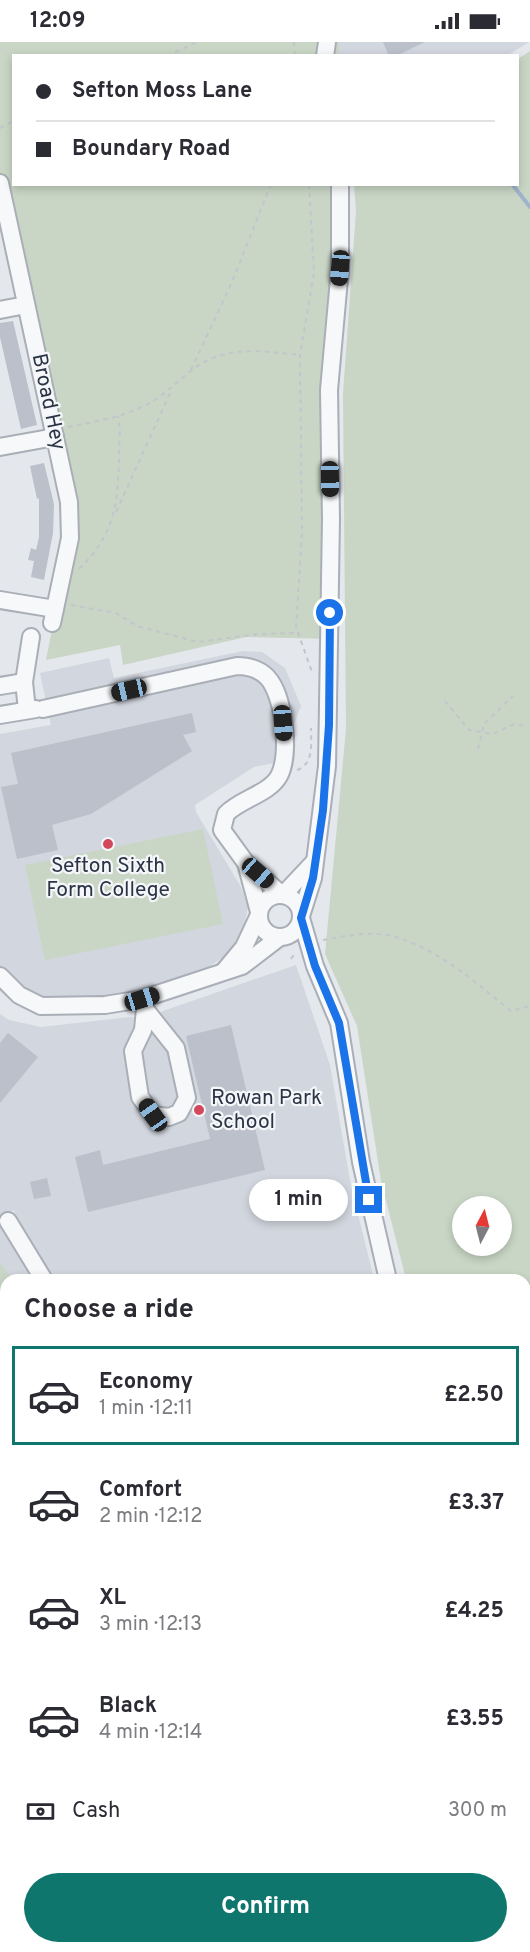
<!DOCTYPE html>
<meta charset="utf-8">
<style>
body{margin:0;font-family:Overpass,sans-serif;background:#f2f2f3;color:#2b2b33;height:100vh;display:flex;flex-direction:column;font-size:22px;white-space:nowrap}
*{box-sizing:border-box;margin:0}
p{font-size:20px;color:#7c7c81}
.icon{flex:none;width:33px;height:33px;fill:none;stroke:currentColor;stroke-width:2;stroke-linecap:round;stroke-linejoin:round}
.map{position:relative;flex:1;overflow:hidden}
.drawer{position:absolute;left:0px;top:1232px;width:531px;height:680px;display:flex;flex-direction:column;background:#fff;border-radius:18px 18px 0 0;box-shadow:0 3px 9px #0003}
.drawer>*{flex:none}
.hud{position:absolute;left:12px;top:12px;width:507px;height:132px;border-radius:0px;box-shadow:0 3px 9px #0003;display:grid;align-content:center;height:132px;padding:0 24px;background:#fff}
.needle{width:39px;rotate:7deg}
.tools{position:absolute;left:452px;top:1154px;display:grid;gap:12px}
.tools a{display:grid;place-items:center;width:60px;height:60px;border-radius:50%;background:#fff;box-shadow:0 3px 9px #0003;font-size:30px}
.end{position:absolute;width:27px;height:27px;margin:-14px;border:8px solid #1a73e8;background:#fff;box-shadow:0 0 0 3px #fff}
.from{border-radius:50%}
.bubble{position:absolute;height:42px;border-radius:21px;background:#fff;box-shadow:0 3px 9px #0003;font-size:20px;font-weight:700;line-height:42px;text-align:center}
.car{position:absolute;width:18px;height:36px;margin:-18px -9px;border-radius:8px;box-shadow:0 0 4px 2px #0007;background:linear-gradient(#222 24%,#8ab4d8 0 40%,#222 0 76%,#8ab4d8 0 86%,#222 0)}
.hud b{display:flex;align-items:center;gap:21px;height:57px;font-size:22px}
.hud b+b{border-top:2px solid #e1e1e2}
.hud i{width:15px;height:15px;background:#2b2b33}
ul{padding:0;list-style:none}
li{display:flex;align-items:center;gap:18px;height:99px;margin:0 12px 9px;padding:0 12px;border:3px solid transparent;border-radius:0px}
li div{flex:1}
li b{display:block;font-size:22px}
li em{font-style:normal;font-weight:700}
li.on{border-color:#0f766e}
li>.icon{width:54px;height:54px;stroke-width:1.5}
h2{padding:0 24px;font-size:27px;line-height:72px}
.pay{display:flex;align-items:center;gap:15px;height:66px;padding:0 24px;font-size:22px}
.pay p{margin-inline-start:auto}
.primary-button{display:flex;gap:12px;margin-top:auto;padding:12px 24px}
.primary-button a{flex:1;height:69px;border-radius:36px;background:#0f766e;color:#fff;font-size:24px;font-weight:700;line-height:69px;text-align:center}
.status{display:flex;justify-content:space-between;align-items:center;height:42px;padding:0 30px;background:#fff;direction:ltr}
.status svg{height:16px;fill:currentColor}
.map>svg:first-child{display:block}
</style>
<div class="status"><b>12:09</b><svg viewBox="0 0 49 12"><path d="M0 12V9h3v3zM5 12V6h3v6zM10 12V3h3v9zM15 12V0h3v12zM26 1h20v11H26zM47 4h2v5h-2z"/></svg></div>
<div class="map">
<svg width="530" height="1910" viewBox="0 0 530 1910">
<rect width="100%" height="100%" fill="#e4e7ec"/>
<g fill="#d2d6de">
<path d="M337,0H529L508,13L334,14Z"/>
<path d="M243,609L262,610L285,626L301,664L279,720L254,725L195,763L196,770L241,845L248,865L242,894L227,913L205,927L125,954L46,962L0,932V692L51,683L40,631L109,616L114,636Z"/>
<path d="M296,923L330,1023L351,1144L374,1237H53L17,1179L14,1168L0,1176V972L9,978L41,985L130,975L152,977L163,969Z"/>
<path d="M0,1179L36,1237L6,1238V1364L0,1368Z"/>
</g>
<g fill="#c9d6c5" fill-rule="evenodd">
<path d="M0,0H339L338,14H14V142L344,143L335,353L336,597L246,595L123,623L120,603L46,618L70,496L0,141Z"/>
<path d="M530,9V1910H527L525,1238L406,1237L381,1139L357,984L325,912L346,687L343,352L356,169L354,143L518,142V17ZM462,1164H501V1203H462Z"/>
<path d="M203,787L223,882L45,918L25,823Z"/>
<path d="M0,1220L12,1237L6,1238V1290L0,1294Z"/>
</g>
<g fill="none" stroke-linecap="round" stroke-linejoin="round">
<path stroke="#9fb4cc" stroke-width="4" d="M512,142L530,165"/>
</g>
<g fill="#bbc0ca">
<path d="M383,0H425L396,14H389Z"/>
<path d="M13,279L37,383L21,387L0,295V281Z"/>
<path d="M44,421L54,462L53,491L44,538L31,535L34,519L28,518L31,506L36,508L39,495V456L37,457L30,424Z"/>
<path d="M192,671L196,690L183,693L192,709L91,772L52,783L58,808L17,817L1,745L18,742L11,711Z"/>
<path d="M231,983L265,1128L88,1170L75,1115L100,1108L103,1123L210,1097L186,994Z"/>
<path d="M8,991L38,1015L0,1061V1001Z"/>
<path d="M47,1136L51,1154L34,1157L30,1140Z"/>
</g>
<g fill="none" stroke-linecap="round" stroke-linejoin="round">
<g stroke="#a9aeb7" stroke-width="20">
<g id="minor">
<path d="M325,14L327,0"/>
<path d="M0,141L69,460L70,496L52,581"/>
<path d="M0,268L26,263"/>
<path d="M0,405L55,395"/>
<path d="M0,558L55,567"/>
<path d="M24,640L31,595"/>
<path d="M0,644L24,640L27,668"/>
<path d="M43,667L237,624C248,624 259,627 267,635C284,653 291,712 279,734C269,752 240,757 226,772L222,788L246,821L282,853"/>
<path d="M0,673L36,667"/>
<path d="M246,821L259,870"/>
<path d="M283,853L314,820"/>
<circle cx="280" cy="874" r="21"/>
<path d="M301,874L313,836L327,724L331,477L329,348L340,226V142"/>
<path d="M301,876L315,924L339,981L361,1120L388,1238"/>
<path d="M224,929L244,905L259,873"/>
<path d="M0,934L19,953L41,964L105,963L142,957L242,924L280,895"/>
<path d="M142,957L145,967L143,988L133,1009L140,1055L153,1073L169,1075L179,1071L187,1056L176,1006L145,967"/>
<path d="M8,1179L44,1238"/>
<path d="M0,1379L6,1375"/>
<path d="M525,1694H530"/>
<path d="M0,1785L6,1783"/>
<path d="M272,1905L281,1910"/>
<path d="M465,1905V1910"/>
<path d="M513,1905L514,1910"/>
<path d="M57,1910L68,1905"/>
<path d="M441,1910L442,1905"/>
<path d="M485,1910V1905"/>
</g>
</g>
<g stroke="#c2c5cb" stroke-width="2" stroke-dasharray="4.5 4.5" stroke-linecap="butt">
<path d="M294,0L295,14"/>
<path d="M167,14L197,0"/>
<path d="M0,86L14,79"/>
<path d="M309,142L314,231L300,313L302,491L296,585L312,630"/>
<path d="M191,328L232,240L271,142"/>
<path d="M68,385C99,379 130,374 156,357C176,344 191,324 213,316C242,305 270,310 300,313"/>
<path d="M116,470L172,347"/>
<path d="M79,527C124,484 117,444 120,387L118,374"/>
<path d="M71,563L116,571L137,584L198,600L259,592L295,591"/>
<path d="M445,659L469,688L493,692L514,682L524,684"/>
<path d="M478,707L484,682L513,654"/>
<path d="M297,728C314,722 311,702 311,686"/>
<path d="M323,898C345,894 373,888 396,895C441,909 475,940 511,969L530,964"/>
<path d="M291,917L295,911"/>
</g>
<use href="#minor" stroke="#f7f8fa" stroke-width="16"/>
</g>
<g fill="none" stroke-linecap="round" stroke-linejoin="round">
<path stroke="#1a73e8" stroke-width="8" d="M330,571L329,683L323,768L313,836L301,876L315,924L339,981L369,1158"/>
</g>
<g fill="#d1495b" stroke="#f4f6f9" stroke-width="2">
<circle cx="108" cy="802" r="6"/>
<circle cx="199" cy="1068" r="6"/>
</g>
<g text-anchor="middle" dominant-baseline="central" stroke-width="4.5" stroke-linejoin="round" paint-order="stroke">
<g font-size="21" fill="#2b3445" stroke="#f4f6f9">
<text transform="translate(48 360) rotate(78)">Broad Hey</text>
</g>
<g font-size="21" fill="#2b3445" stroke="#f4f6f9">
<text x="108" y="824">Sefton Sixth<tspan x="108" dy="24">Form College</tspan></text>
<text x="211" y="1056" text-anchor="start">Rowan Park<tspan x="211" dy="24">School</tspan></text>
</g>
</g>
</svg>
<div class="tools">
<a><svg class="needle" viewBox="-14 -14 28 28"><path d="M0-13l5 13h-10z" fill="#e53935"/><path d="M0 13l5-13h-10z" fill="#7c7c81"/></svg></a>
</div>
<i class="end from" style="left:330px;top:571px"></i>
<i class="end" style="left:369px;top:1158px"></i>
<div class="bubble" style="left:249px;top:1137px;width:99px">1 min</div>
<i class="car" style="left:340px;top:226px;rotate:185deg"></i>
<i class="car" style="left:330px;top:437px;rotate:179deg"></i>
<i class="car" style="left:129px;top:648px;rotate:257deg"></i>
<i class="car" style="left:283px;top:681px;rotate:176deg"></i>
<i class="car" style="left:258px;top:831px;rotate:131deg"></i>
<i class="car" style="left:142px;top:957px;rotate:73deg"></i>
<i class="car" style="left:153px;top:1073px;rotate:325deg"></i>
<div class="hud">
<b><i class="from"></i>Sefton Moss Lane</b>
<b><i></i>Boundary Road</b>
</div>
<section class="drawer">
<h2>Choose a ride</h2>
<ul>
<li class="on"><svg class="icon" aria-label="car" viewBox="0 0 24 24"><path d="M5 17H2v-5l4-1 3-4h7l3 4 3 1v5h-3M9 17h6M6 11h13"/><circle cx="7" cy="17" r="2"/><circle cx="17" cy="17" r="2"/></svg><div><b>Economy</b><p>1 min · 12:11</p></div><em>£2.50</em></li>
<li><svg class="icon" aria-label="car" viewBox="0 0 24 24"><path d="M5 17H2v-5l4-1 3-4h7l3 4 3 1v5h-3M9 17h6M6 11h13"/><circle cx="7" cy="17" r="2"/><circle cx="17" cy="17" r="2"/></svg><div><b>Comfort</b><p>2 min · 12:12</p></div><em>£3.37</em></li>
<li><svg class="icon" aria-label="car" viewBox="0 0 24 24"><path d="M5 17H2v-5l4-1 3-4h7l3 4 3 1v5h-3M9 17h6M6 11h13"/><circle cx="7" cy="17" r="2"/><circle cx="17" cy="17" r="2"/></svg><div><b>XL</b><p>3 min · 12:13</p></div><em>£4.25</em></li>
<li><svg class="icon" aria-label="car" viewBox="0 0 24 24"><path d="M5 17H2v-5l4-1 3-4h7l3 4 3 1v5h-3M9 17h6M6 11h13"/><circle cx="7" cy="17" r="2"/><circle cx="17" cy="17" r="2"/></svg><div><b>Black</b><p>4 min · 12:14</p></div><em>£3.55</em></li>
</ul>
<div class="pay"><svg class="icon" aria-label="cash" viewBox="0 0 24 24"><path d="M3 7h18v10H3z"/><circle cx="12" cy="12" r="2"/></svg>Cash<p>300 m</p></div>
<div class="primary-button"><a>Confirm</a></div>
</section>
</div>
